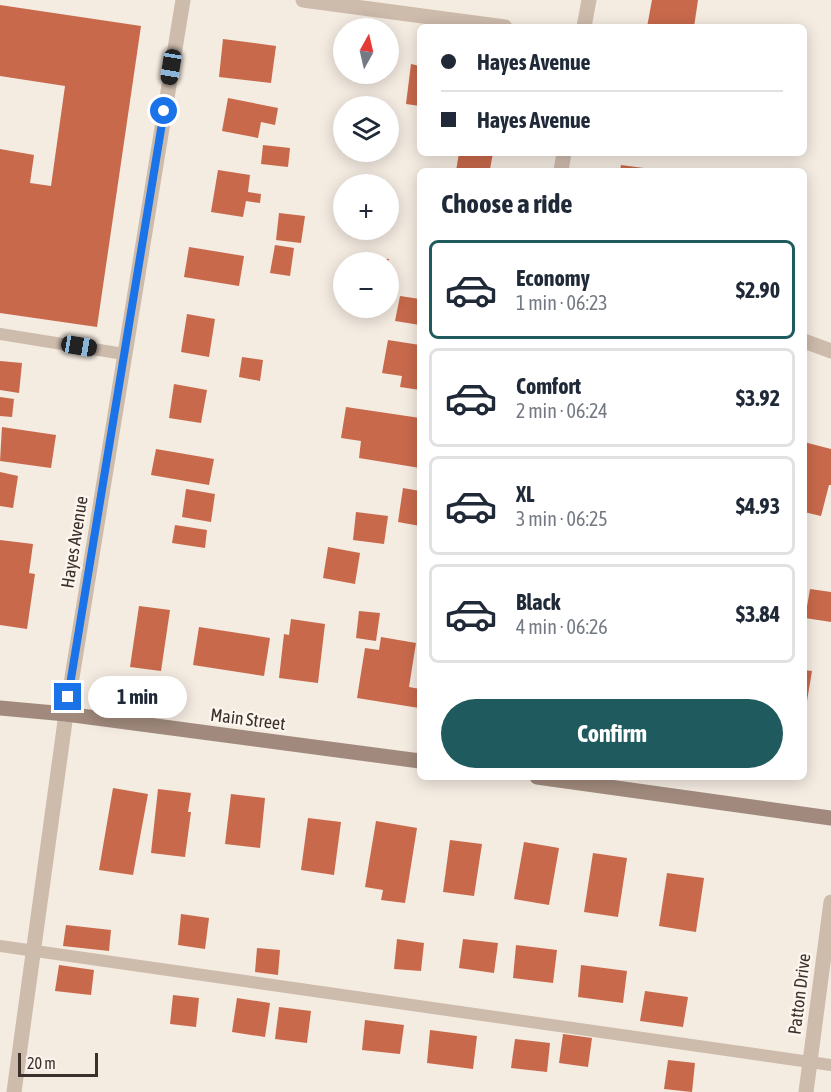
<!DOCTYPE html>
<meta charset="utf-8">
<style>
body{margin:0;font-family:"Asap Condensed",sans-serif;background:#f6f6f7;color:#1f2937;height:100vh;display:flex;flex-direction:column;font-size:22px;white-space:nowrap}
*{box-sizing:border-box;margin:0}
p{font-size:20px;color:#747a83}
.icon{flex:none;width:33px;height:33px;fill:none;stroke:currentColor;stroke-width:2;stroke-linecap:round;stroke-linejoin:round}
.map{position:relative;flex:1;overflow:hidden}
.side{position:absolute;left:417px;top:168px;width:390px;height:612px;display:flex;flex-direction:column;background:#fff;border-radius:9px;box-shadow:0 3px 15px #0003}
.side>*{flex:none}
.top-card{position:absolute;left:417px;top:24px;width:390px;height:132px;border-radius:9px;box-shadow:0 3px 15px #0003;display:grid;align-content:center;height:132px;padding:0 24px;background:#fff}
.needle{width:39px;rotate:8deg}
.buttons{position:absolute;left:333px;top:18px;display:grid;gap:12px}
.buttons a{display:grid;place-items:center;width:66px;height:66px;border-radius:50%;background:#fff;box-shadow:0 3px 15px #0003;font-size:30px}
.scale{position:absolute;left:18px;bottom:15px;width:80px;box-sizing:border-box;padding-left:6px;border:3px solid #3b302b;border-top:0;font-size:16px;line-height:21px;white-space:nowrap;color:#3b302b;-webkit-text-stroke:4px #fbf5ee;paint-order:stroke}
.end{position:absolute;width:27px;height:27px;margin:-14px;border:8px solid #1a73e8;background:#fff;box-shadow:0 0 0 3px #fff}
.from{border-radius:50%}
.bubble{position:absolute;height:42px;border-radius:21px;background:#fff;box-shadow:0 3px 15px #0003;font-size:20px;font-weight:700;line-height:42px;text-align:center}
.car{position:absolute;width:18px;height:36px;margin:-18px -9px;border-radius:8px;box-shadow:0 0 4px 2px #0007;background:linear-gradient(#222 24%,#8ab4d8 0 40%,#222 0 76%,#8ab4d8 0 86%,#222 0)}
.top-card b{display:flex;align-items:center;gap:21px;height:57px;font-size:22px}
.top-card b+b{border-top:2px solid #e0e1e3}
.top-card i{width:15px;height:15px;background:#1f2937}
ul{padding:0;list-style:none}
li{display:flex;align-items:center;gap:18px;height:99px;margin:0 12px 9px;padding:0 12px;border:3px solid #e0e1e3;border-radius:9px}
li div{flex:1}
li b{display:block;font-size:22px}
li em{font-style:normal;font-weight:700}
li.on{border-color:#1f5a5e}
li>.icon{width:54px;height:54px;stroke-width:1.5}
h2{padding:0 24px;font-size:27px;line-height:72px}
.action{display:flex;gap:12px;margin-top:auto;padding:12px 24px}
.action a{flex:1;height:69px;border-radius:36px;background:#1f5a5e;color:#fff;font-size:24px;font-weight:700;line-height:69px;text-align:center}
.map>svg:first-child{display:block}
</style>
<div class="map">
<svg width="831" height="1092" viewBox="0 0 831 1092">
<rect width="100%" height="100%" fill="#f4ebe1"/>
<g fill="#c8694b">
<path d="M652,0H698L694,27H647Z"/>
<path d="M0,5L141,26L97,327L0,313V149L34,155L30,183L51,186L65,86L0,76Z"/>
<path d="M223,39L276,46L271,83L219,77Z"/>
<path d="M411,64L420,66V106L406,104Z"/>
<path d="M228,98L278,108L275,125L261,122L258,138L222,131Z"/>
<path d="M263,145L290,148L288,167L261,164Z"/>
<path d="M459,153H493L490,169L482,168L481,171H456Z"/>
<path d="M621,165L659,170V171H620Z"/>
<path d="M218,170L250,175L248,192L261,194L260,203L246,201L243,217L211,212Z"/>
<path d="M279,213L305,216L301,243L276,240Z"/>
<path d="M275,245L294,248L290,276L270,273Z"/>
<path d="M189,247L244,256L239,286L184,277Z"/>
<path d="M362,257L389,259L388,262H362Z"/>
<path d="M400,296L420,299V325L395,321Z"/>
<path d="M187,314L215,319L209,357L181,352Z"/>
<path d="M388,340L420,345V390L400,387L402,376L382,373Z"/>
<path d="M242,357L263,360L260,381L239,377Z"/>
<path d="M0,361L22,363L19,393L0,390Z"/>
<path d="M174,384L207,390L201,423L169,418Z"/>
<path d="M0,397L14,399L12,417L0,416Z"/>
<path d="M346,407L420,418V468L359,458L361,441L341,438Z"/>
<path d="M2,427L56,435L51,468L0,461Z"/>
<path d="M804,442L831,449V485H829L821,516L804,512Z"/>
<path d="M156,449L214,459L209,485L151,475Z"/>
<path d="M0,472L18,476L13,508L0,506Z"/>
<path d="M403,488L420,491V526L398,522Z"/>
<path d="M186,489L215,494L211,522L182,517Z"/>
<path d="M356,512L388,516L384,544L353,540Z"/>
<path d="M175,525L207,530L205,548L172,543Z"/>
<path d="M0,540L33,544L29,573L35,574L27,629L0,625Z"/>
<path d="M328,547L360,553L355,584L323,578Z"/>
<path d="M810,589L831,592V622L805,618Z"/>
<path d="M139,606L170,610L161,671L130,667Z"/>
<path d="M359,611L380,613L376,641L356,638Z"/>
<path d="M291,619L325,624L318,683L279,678L284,634L289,635Z"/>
<path d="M199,627L270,638L264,676L193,665Z"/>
<path d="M381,637L416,643L409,687L420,689L419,708L357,698L365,648L379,650Z"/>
<path d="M804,670L812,671L805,713H804Z"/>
<path d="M113,788L148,794L133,875L99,870Z"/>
<path d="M158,789L191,793L188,812H191L185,857L151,853Z"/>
<path d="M231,794L265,798L260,848L225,844Z"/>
<path d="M308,818L341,822L334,875L301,870Z"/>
<path d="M376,821L417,828L405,903L381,900L383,890L365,887Z"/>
<path d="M450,840L482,844L474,896L443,892Z"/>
<path d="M524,842L559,848L549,905L514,899Z"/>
<path d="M593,853L627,858L618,917L584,912Z"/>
<path d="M667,873L704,878L696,932L659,926Z"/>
<path d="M181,914L209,918L205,949L178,945Z"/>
<path d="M66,925L111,930L109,951L63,946Z"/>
<path d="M397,939L424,943L421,971L394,969Z"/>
<path d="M463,939L498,943L494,973L459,968Z"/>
<path d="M516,945L557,950L553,983L513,978Z"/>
<path d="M257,948L280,950L278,975L255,972Z"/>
<path d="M59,965L94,970L91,995L55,991Z"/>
<path d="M581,965L627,971L623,1003L578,997Z"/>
<path d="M645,991L688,997L683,1027L640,1021Z"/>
<path d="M173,995L199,998L196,1027L170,1024Z"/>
<path d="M237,998L270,1003L265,1037L232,1032Z"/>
<path d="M279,1007L311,1011L307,1043L275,1039Z"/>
<path d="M365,1020L404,1025L400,1054L362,1050Z"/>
<path d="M430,1030L477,1036L473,1069L427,1063Z"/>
<path d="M563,1034L592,1038L588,1067L559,1063Z"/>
<path d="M515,1039L550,1043L547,1072L511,1068Z"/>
<path d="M668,1060L695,1063L692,1092L664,1089Z"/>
</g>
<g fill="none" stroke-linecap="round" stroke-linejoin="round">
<g stroke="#cdbbac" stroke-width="12">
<path d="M0,334L124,354"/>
<path d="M0,946L831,1065"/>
</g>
<g stroke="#cdbbac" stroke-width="15">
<path d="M303,0L505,27"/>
<path d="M584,27L589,0"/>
<path d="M561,171L564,153"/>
<path d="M804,341L831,351"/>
<path d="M14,1092L66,714L183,0"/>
<path d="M806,1092L831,902"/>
</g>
<g stroke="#a18a7d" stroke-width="15">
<path d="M0,708L66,714L420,761"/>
<path d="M537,777L831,818"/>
</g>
</g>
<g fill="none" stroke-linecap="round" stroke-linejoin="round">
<path stroke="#1a73e8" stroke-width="8" d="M68,697L164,111"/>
</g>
<g text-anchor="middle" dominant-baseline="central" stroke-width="5" stroke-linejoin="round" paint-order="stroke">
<g font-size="18" fill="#3b302b" stroke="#fbf5ee">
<text transform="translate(74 542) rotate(-81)">Hayes Avenue</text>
<text transform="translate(248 719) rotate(7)">Main Street</text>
<text transform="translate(799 994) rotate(-83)">Patton Drive</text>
</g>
</g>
</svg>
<div class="buttons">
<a><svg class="needle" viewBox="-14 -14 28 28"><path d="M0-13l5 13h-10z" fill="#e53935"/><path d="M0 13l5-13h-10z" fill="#747a83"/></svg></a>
<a><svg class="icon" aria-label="layers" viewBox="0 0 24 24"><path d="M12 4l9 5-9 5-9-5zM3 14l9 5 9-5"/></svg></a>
<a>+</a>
<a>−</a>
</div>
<div class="scale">20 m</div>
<i class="end from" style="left:164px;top:111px"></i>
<i class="end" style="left:68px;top:697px"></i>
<div class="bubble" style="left:88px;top:676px;width:99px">1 min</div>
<i class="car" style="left:171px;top:67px;rotate:189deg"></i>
<i class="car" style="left:79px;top:346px;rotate:99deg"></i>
<div class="top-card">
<b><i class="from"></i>Hayes Avenue</b>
<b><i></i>Hayes Avenue</b>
</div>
<section class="side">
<h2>Choose a ride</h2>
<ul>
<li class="on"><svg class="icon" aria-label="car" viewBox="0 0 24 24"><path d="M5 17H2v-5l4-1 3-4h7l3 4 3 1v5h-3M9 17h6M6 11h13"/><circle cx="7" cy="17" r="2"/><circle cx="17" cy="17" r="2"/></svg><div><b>Economy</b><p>1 min · 06:23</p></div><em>$2.90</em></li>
<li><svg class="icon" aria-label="car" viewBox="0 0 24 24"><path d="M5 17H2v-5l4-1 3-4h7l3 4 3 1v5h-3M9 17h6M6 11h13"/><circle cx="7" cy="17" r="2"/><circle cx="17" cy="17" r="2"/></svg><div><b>Comfort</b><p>2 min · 06:24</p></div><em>$3.92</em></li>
<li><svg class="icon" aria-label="car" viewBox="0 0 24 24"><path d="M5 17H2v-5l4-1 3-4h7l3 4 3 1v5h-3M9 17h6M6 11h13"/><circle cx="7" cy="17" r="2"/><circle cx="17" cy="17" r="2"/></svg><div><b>XL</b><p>3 min · 06:25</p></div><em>$4.93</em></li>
<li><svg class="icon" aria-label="car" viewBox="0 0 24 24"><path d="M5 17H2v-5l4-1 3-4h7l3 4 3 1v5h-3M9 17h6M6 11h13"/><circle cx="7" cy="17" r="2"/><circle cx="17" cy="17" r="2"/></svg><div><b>Black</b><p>4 min · 06:26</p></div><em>$3.84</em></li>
</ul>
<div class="action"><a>Confirm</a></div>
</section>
</div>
